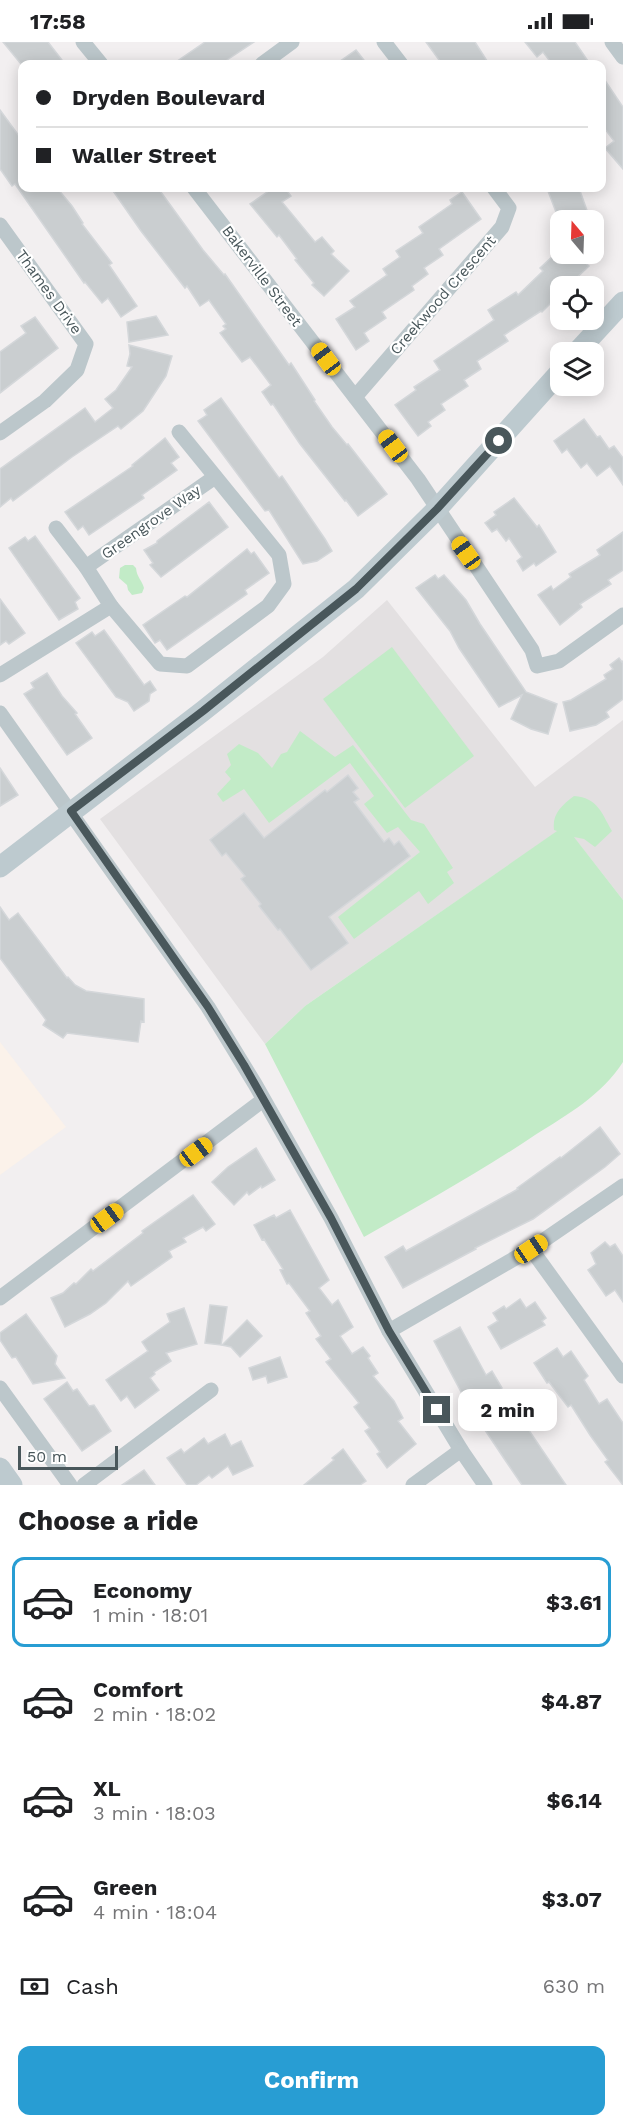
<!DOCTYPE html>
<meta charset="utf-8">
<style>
body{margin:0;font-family:"Work Sans",sans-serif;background:#f6f6f6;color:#202124;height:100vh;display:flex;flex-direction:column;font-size:22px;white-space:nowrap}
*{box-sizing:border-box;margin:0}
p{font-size:20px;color:#757577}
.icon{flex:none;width:33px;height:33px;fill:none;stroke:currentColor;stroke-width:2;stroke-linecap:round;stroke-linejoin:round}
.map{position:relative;height:1443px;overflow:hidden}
.details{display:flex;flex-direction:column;background:#fff;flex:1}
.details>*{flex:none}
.banner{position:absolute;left:18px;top:18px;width:588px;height:132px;border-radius:12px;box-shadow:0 3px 15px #0003;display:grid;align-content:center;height:132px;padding:0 18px;background:#fff}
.needle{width:39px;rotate:341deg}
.controls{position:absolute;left:550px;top:168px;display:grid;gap:12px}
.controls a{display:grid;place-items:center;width:54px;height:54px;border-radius:12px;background:#fff;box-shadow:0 3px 15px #0003;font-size:30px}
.scale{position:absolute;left:18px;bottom:15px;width:100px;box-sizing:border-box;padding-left:6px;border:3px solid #49575b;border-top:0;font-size:16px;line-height:21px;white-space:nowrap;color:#49575b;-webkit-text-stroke:4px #fff;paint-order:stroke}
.end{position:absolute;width:27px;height:27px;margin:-14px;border:8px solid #49575b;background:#fff;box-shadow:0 0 0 3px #fff}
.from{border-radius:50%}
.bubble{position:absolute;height:42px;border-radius:12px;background:#fff;box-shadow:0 3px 15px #0003;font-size:20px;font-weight:700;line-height:42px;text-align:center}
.car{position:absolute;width:18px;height:36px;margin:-18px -9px;border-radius:8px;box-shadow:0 0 4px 2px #0007;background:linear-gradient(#f5c518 24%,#345 0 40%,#f5c518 0 76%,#345 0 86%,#f5c518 0)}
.banner b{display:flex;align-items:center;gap:21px;height:57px;font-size:22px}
.banner b+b{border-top:2px solid #e0e0e0}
.banner i{width:15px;height:15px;background:#202124}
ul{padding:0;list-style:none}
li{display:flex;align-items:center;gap:18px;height:90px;margin:0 12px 9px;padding:0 6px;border:3px solid transparent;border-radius:12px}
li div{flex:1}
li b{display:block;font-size:22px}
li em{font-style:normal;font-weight:700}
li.active{border-color:#289dd3}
li>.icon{width:54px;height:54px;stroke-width:1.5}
h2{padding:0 18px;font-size:27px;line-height:72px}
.pay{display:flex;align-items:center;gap:15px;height:66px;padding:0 18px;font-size:22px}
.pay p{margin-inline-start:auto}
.action{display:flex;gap:12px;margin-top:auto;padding:12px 18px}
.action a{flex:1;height:69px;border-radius:12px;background:#289dd3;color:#fff;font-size:24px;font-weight:700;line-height:69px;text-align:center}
.status{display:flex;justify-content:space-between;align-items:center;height:42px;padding:0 30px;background:#fff;direction:ltr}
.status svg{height:16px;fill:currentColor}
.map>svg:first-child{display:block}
</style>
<div class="status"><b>17:58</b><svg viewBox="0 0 49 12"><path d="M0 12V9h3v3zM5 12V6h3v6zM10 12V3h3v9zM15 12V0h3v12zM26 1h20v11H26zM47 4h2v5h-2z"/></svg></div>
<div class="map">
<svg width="623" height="1443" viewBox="0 0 623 1443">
<rect width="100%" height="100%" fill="#f2eff0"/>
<path fill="#fbf2ea" d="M0,1000L66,1085L0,1133Z"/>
<path fill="#e3e0e1" d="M387,558L535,745L623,678V858L565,784L305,964L265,1002L100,777L323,615Z"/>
<g fill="#c2ebc7">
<path d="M125,523H133L136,526C137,536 142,538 144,546L142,551L132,553L128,548L127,543L119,536L120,526Z"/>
<path d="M392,605L474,714L405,766L323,657Z"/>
<path d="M300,689L335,715L353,703L411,778L424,782L453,826L447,830L454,841L428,862L419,849L354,897L338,875L420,810L398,785L387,791L364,762L374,754L350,721L269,781L244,747L223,760L217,752L231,737L225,730L231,723L227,712L239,702L258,711L272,726L281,712L287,710Z"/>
<path d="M574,754C598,756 601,770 612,789L595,805L584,797L574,795L623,858V1020C602,1053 567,1073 535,1093C480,1130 422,1162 364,1195L265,1002L305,964L557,789L554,788C552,772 561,764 574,754Z"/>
</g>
<g fill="#caced0" stroke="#d4d7da" stroke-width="1.5">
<path d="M3,0H48L65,22H21Z"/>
<path d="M205,0H254L227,18L231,22H173Z"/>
<path d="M426,0H475L489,22H442Z"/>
<path d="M525,0H575L590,22H552L543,10L537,15Z"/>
<path d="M356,8L367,22H336Z"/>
<path d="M602,34L623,65V127L605,106L614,99L602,83Z"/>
<path d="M0,68L22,98V146H57L72,164L83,181L82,182L112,221L109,223L137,264L121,275L108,256L102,261L85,240L84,241L15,142L12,144L0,127Z"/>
<path d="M111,146H158L203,208L224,233L225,232L289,323L291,321L315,358L314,359L332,385L347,403L348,402L387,452L358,474L346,458L345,459L300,402L273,362L271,363L262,350L271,343L250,315L242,320L220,291L226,287L223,284L226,282L209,258L200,264L187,244L185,246L141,189Z"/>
<path d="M273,146H285L291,154L282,160L315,200L322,195L334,209L331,212L349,229L324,254L312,243L314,241L295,218L297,217L279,193L277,195L250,162Z"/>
<path d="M558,146H579L589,174L578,178H559L548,149Z"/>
<path d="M462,150L481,177L439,207L443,213L424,226L428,232L412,244L414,248L382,270L386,276L364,291L369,299L356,308L336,277L355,265L350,259L387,233L383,227L400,215L396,209L423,191L419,185L452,162L450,158Z"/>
<path d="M555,212H576L589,224L568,244H561V251L542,270L541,269L504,293L508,299L477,319L481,327L464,338L468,344L441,362L445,368L428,380L431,384L418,394L395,363L416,348L414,345L440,328L434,319L494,278L488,268L516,250L518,253L543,229L540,226Z"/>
<path d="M156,274L168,293L129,300L127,280Z"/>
<path d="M35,275L58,306L0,351V310L26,291L21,284Z"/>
<path d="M129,303L172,314L166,334L143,369L121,387L118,384L72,415L13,459L11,456L0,465V427L85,366L95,380L113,366L105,357L116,348L132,325L127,324L130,312Z"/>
<path d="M221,356L279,436L282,434L325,497L332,509L317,519L303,522L269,468L265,469L198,379L207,373L204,368Z"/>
<path d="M584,377L597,395L600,394L609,407L614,404L623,416V443L610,424L597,434L587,421L581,426L567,407L562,411L554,399Z"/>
<path d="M165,396L179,415L171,421L177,428L142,453L144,456L89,493L83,484L78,488L65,470L133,424L132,423Z"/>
<path d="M514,456L537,485L539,483L556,510L536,524L534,521L523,529L517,519L522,515L509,496L506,499L497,487L492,490L485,481L496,473L494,470Z"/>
<path d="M209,460L228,485L161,535L150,523L153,521L144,508L157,501V499Z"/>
<path d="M623,490V528L608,538L611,542L580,562L582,565L560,583L538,553L551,544L553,548L571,535L569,532L600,513L597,508Z"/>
<path d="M35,494L80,556L75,560L78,567L59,578L9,506L25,495L28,499Z"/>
<path d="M247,507L251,512L254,510L269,531L245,548L247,552L167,608L160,598L155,601L143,583L185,554L187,555Z"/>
<path d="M435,533L438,537L444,533L466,558L480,582L526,650L557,662L548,692L531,687L511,677L522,653L499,665L459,606L450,589L416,546Z"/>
<path d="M0,557L25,591L9,602L6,599L0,603Z"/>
<path d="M104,588L144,643L150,639L156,648L150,652L149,659L134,669L128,660L116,655L76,601L92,590L95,594Z"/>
<path d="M619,616L622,620L623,619V657L606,670L609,675L596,683L570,689L563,660L571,658L606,637L604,633L613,627L610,623Z"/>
<path d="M47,631L62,654L77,671L75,672L92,696L67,713L24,652L34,646L31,641Z"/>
<path d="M0,726L18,753L0,764Z"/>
<path d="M348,733L358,746L353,750L359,757L354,760L384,800L389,796L394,803L399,799L410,814L329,875L348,901L311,928L280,887L278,888L259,864L261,862L241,837L245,834L226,811L222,814L210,798L244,771L264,796L325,748L327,750Z"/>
<path d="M0,865L9,878L18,871L67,936L68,935L75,943L86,949L144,957V980L141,979L138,1000L67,991L63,996L43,983L46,978L0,916Z"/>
<path d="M600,1085L620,1112L605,1125L533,1177L475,1206L476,1207L403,1246L385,1215L403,1204L406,1209L518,1147L517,1146L560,1115L561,1116Z"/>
<path d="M256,1106L275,1138L262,1146L261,1144L249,1153L247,1150L234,1163L212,1140L228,1125Z"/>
<path d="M193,1153L215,1182L206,1189L203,1185L183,1196L186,1200L169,1209L172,1215L131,1244L128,1239L106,1261L90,1272L65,1285L51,1256L63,1251L74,1241L76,1242L91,1227L93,1229L143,1191L142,1189Z"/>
<path d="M290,1168L329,1238L319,1246L332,1263L338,1258L353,1285L340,1294L352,1312L363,1305L370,1314L368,1316L378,1331L373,1334L394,1359L403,1376L398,1379L416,1402L387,1426L377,1412L380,1410L365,1389L370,1386L354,1365L359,1361L326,1320L331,1317L316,1297L321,1294L306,1271L310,1269L289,1241L287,1242L280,1228L283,1227L264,1197L262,1198L254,1183L274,1173L276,1176Z"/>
<path d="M605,1200L610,1205L615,1202L623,1214V1260L615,1248L606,1254L588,1228L596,1222L591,1211Z"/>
<path d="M520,1257L526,1266L535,1260L546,1276L542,1279L545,1283L501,1307L488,1285L498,1279L493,1271L504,1264L506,1267Z"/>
<path d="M210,1263L227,1265L221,1303L205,1301Z"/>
<path d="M184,1266L197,1302L166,1311L171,1319L154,1330L155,1332L150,1336L159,1348L135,1366L127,1354L121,1359L106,1338L148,1309L142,1300L170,1280L167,1272Z"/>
<path d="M26,1272L57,1314L55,1322L65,1336L33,1342L16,1315L12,1316L0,1298V1291Z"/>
<path d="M247,1278L262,1294L240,1315L231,1305L222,1303Z"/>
<path d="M460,1285L486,1333L492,1329L502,1346L501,1347L566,1443H522L505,1418L467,1361L434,1299Z"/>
<path d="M557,1306L563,1315L571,1309L588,1334L584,1338L599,1362L607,1357L623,1381V1443L605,1420L608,1418L590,1393L571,1363L568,1365L549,1340L547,1341L534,1321Z"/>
<path d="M280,1315L287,1335L268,1341L266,1334L253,1338L249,1326Z"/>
<path d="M67,1340L73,1349L77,1347L89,1364L94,1363L111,1389L82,1409L44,1357Z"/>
<path d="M225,1392L231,1404L241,1399L253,1424L233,1433L228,1424L212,1436L209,1433L196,1443H187L167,1416L181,1407L184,1411L204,1396L208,1402Z"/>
<path d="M343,1407L366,1439L360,1443H304L334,1418L332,1416Z"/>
<path d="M144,1428L155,1443H122Z"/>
</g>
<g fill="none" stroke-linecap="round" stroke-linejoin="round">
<g stroke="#bcc7cb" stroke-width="15">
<path d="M83,0L101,22"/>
<path d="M384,0L401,22"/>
<path d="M612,0L623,15"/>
<path d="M262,22L292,0"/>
<path d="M194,146L418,437L532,608L537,624L559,619L623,573"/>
<path d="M0,183L86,302L77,328L45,359L0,391"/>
<path d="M355,355L502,185L509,166L494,146"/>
<path d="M56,486L86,525L111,564L160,622L187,624L268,564L284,542L279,513L179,390"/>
<path d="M86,525L215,435"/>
<path d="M0,633L111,564"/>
<path d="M0,671L208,965L255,1042L331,1176L389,1289L461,1408L485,1443"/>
<path d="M531,1207L623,1334"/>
<path d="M0,1256L263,1058"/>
<path d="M389,1289L531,1207L623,1144"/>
<path d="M0,1346L70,1443"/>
<path d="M84,1443L211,1348"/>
<path d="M413,1443L461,1408"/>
</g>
<g stroke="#bdcacf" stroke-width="21">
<path d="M577,310L623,260"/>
<path d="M0,825L203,669L356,547L437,467L561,329"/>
<path d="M0,1426L12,1443"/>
</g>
</g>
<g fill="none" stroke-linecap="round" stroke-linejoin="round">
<path stroke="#49575b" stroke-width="8" d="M437,1368L389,1289L331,1176L244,1023L208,965L71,769L203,669L356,547L437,467L499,399"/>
</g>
<g text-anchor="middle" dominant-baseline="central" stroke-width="4.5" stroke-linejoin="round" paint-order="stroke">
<g font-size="15" fill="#49575b" stroke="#fff">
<text transform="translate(262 234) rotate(53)">Bakerville Street</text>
<text transform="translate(49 250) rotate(54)">Thames Drive</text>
<text transform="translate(443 253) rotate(-49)">Creekwood Crescent</text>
<text transform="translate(151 480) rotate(-35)">Greengrove Way</text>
</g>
</g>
</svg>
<div class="controls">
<a><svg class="needle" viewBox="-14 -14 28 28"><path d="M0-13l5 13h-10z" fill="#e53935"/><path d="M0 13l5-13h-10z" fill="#757577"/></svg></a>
<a><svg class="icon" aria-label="locate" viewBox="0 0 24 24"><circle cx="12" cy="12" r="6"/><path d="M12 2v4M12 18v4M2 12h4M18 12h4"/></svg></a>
<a><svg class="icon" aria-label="layers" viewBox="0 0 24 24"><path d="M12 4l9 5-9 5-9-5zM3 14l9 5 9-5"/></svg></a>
</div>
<div class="scale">50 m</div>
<i class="end from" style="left:499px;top:399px"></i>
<i class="end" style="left:437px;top:1368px"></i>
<div class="bubble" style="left:458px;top:1347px;width:99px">2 min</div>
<i class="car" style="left:326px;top:317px;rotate:323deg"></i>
<i class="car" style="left:393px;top:404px;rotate:323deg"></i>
<i class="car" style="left:466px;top:511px;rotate:325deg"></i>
<i class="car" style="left:196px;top:1110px;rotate:53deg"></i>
<i class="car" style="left:107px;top:1176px;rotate:54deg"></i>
<i class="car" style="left:531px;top:1207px;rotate:56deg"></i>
<div class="banner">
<b><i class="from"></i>Dryden Boulevard</b>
<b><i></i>Waller Street</b>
</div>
</div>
<section class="details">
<h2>Choose a ride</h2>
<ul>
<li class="active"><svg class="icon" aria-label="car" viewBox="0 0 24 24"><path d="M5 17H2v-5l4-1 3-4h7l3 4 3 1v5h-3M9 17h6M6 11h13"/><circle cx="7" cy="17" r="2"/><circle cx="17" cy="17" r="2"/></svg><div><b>Economy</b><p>1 min · 18:01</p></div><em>$3.61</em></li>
<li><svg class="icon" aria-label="car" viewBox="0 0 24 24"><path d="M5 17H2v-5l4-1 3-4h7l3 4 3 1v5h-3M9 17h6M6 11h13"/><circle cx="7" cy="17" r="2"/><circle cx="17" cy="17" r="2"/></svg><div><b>Comfort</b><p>2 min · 18:02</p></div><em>$4.87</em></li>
<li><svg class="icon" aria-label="car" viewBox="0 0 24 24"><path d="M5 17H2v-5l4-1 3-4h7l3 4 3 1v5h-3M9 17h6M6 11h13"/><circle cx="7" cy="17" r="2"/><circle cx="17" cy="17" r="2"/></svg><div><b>XL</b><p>3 min · 18:03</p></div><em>$6.14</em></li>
<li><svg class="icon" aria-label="car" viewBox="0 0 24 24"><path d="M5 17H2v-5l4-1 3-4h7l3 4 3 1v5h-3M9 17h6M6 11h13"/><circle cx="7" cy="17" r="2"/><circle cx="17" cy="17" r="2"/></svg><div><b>Green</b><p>4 min · 18:04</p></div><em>$3.07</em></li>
</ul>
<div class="pay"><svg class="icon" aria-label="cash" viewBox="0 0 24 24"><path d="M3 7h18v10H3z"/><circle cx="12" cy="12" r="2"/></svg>Cash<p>630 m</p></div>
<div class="action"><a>Confirm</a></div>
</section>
